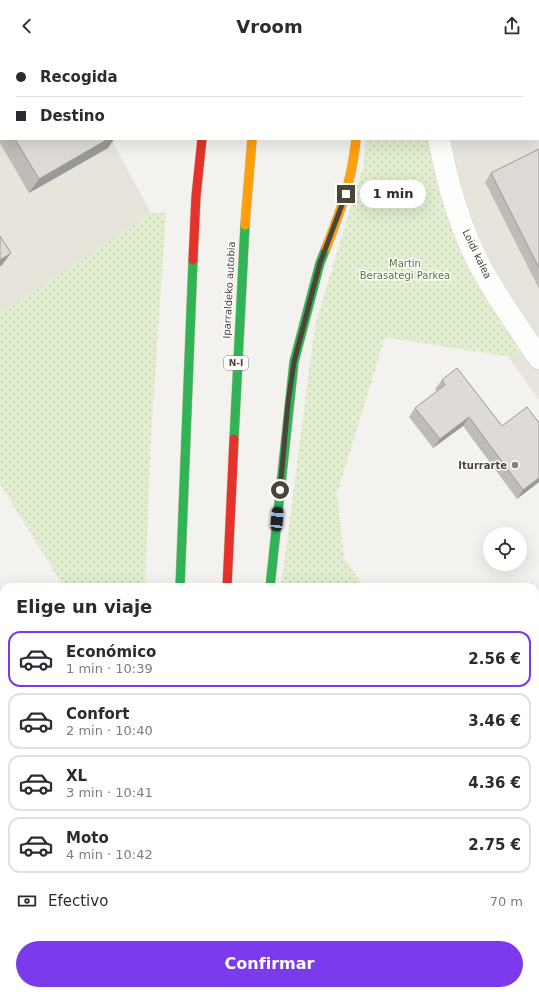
<!DOCTYPE html>
<html lang="es">
<meta charset="utf-8">
<style>
body{margin:0;font-family:"DejaVu Sans",sans-serif;background:#f7f7f7;color:#2b2b33;height:100vh;display:flex;flex-direction:column;font-size:15px;white-space:nowrap}
*{box-sizing:border-box;margin:0}
p{font-size:13px;color:#7c7c81}
.icon{flex:none;width:22px;height:22px;fill:none;stroke:currentColor;stroke-width:2;stroke-linecap:round;stroke-linejoin:round}
.map{position:relative;flex:1;overflow:hidden}
.sheet{position:absolute;left:0px;top:531px;width:539px;height:412px;display:flex;flex-direction:column;background:#fff;border-radius:12px 12px 0 0;box-shadow:0 4px 16px #0002}
.sheet>*{flex:none}
.guide{position:absolute;left:0px;top:0px;width:539px;height:88px;box-shadow:0 4px 16px #0002;display:grid;align-content:center;height:88px;padding:0 16px;background:#fff}
.controls{position:absolute;left:483px;top:475px;display:grid;gap:8px}
.controls a{display:grid;place-items:center;width:44px;height:44px;border-radius:50%;background:#fff;box-shadow:0 4px 16px #0002;font-size:20px}
.end{position:absolute;width:18px;height:18px;margin:-9px;border:5px solid #4b4439;background:#fff;box-shadow:0 0 0 2px #fff}
.from{border-radius:50%}
.bubble{position:absolute;height:28px;border-radius:14px;background:#fff;box-shadow:0 4px 16px #0002;font-size:13px;font-weight:700;line-height:28px;text-align:center}
.car{position:absolute;width:12px;height:24px;margin:-12px -6px;border-radius:5px;box-shadow:0 0 3px 1px #0007;background:linear-gradient(#222 24%,#8ab4d8 0 40%,#222 0 76%,#8ab4d8 0 86%,#222 0)}
.guide b{display:flex;align-items:center;gap:14px;height:38px;font-size:15px}
.guide b+b{border-top:1px solid #e1e1e2}
.guide i{width:10px;height:10px;background:#2b2b33}
ul{padding:0;list-style:none}
li{display:flex;align-items:center;gap:12px;height:56px;margin:0 8px 6px;padding:0 8px;border:2px solid #e1e1e2;border-radius:12px}
li div{flex:1}
li b{display:block;font-size:15px}
li em{font-style:normal;font-weight:700}
li.selected{border-color:#7c3aed}
li>.icon{width:36px;height:36px;stroke-width:1.5}
h2{padding:0 16px;font-size:18px;line-height:48px}
.pay{display:flex;align-items:center;gap:10px;height:44px;padding:0 16px;font-size:15px}
.pay p{margin-inline-start:auto}
.primary-button{display:flex;gap:8px;margin-top:auto;padding:8px 16px}
.primary-button a{flex:1;height:46px;border-radius:24px;background:#7c3aed;color:#fff;font-size:16px;font-weight:700;line-height:46px;text-align:center}
header{display:flex;justify-content:space-between;align-items:center;height:52px;padding:0 16px;background:#fff;font-size:18px;font-weight:700}
.map>svg:first-child{display:block}
</style>
<header><svg class="icon" aria-label="back" viewBox="0 0 24 24"><path d="M15 5l-7 7 7 7"/></svg>Vroom<svg class="icon" aria-label="share" viewBox="0 0 24 24"><path d="M12 15V3M7 8l5-5 5 5M5 13v7h14v-7"/></svg></header>
<div class="map">
<svg width="539" height="943" viewBox="0 0 539 943">
<defs>
<pattern id="grass-dots" width="8" height="8" patternUnits="userSpaceOnUse"><rect width="8" height="8" fill="#e1eecf"/><path d="M2 2h.1M6 6h.1" fill="none" stroke="#c3cdb2" stroke-width="1.8" stroke-linecap="round"/></pattern>
</defs>
<rect width="100%" height="100%" fill="#f4f2ee"/>
<g fill="#e7e4dc">
<path d="M0,0L1,87H111L151,161L0,261Z"/>
<path d="M416,0H539V348L463,240L414,87H538V1Z"/>
<path d="M0,692L4,700V939H82L83,943H0Z"/>
</g>
<g fill="url(#grass-dots)">
<path d="M366,87H444L464,179L529,292L510,305L385,285L337,442L344,506L364,535H281L315,273L363,115Z"/>
<path d="M151,161H166L151,384L145,535H64L0,432V261Z"/>
<path d="M539,565V917L535,926V566Z"/>
<path d="M4,630V689H0V633Z"/>
<path d="M268,939H530L528,943H285Z"/>
</g>
<path fill="#e1eecf" d="M0,538L4,544V630L0,633Z"/>
<g fill="none" stroke-linecap="round" stroke-linejoin="round">
<path stroke="#c0ddf1" stroke-width="8" d="M386,939L400,943"/>
<g stroke="#d2d0cb" stroke-width="23">
<g id="street">
<path d="M437,1V0"/>
<path d="M439,87C447,131 460,175 480,214C497,246 519,276 539,306"/>
<path d="M0,782L4,788"/>
<path d="M0,882L4,881"/>
<path d="M535,916L539,912"/>
<path d="M261,939L276,943"/>
<path d="M510,943L513,939"/>
</g>
</g>
<g stroke="#ccbfa9" stroke-width="10">
<g id="fast">
<path d="M234,387L245,173"/>
<path d="M180,535L193,208"/>
<path d="M270,535L294,310L320,211L326,196"/>
<path d="M144,943L145,939"/>
<path d="M194,943L195,939"/>
</g>
</g>
<g stroke="#ccbfa9" stroke-width="10">
<g id="slow">
<path d="M210,0V1"/>
<path d="M261,0V1"/>
<path d="M245,173L252,87"/>
<path d="M326,196C341,158 352,128 356,87"/>
</g>
</g>
<g stroke="#ccbfa9" stroke-width="10">
<g id="jam">
<path d="M361,0V1"/>
<path d="M193,208L196,144L202,87"/>
<path d="M227,535L234,387"/>
</g>
</g>
<use href="#street" stroke="#fdfdfc" stroke-width="22"/>
<use href="#fast" stroke="#30b455" stroke-width="9"/>
<use href="#slow" stroke="#ff9f0a" stroke-width="9"/>
<use href="#jam" stroke="#e5322d" stroke-width="9"/>
</g>
<g fill="#bfbcb8">
<path d="M0,0L1,1V87H114L108,96L29,141L0,91Z"/>
<path d="M475,0H539V81L538,82V1H475Z"/>
<path d="M539,97V237L485,130L491,121Z"/>
<path d="M442,328L502,374L539,371V430L517,447L463,374L433,396L409,365L415,356L437,339L435,337Z"/>
</g>
<g fill="#9b9996">
<path d="M538,75H539V81L538,82Z"/>
<path d="M108,87H114L108,96L29,141L39,127Z"/>
<path d="M11,201L2,213L0,214V208Z"/>
<path d="M469,365L463,374L433,396L440,387Z"/>
<path d="M539,426V430L517,447L523,438Z"/>
</g>
<g fill="#dedbd6" stroke="#9b9996">
<path d="M0,0H68L69,1H1V62L0,61Z"/>
<path d="M481,0H539V75H538V1H481Z"/>
<path d="M15,87H108L39,127Z"/>
<path d="M539,97V216L491,121Z"/>
<path d="M0,184L11,201L0,208Z"/>
<path d="M457,316L502,374L527,355L539,371V426L523,438L469,365L440,387L415,356L445,333L442,328Z"/>
<path d="M4,928V939H51L53,943H0V930Z"/>
</g>
<g fill="none" stroke-linecap="round" stroke-linejoin="round">
<path stroke="#4b4439" stroke-width="5" d="M280,438L288,351L294,310L320,211L346,142"/>
</g>
<circle fill="#868178" stroke="#fff" stroke-width="1.5" cx="515" cy="413" r="4"/>
<g text-anchor="middle" dominant-baseline="central" stroke-width="3" stroke-linejoin="round" paint-order="stroke">
<rect fill="#fff" stroke="#817c74" stroke-width="1" x="224" y="304" width="24" height="14" rx="3"/>
<g font-size="9" font-weight="bold" fill="#4b4439">
<text x="236" y="311">N-I</text>
</g>
<g font-size="10" fill="#4b4439" stroke="#fff">
<text transform="translate(477 202) rotate(64)">Loidi kalea</text>
<text transform="translate(229 238) rotate(-87)">Iparraldeko autobia</text>
</g>
<g font-size="10" fill="#4a7f2a" stroke="#fff">
<text x="405" y="211">Martin<tspan x="405" dy="12">Berasategi Parkea</tspan></text>
</g>
<g font-size="10" font-weight="bold" fill="#4b4439" stroke="#fff" text-anchor="end">
<text x="507" y="413">Iturrarte</text>
</g>
</g>
</svg>
<div class="controls">
<a><svg class="icon" aria-label="locate" viewBox="0 0 24 24"><circle cx="12" cy="12" r="6"/><path d="M12 2v4M12 18v4M2 12h4M18 12h4"/></svg></a>
</div>
<i class="end from" style="left:280px;top:438px"></i>
<i class="end" style="left:346px;top:142px"></i>
<div class="bubble" style="left:360px;top:128px;width:66px">1 min</div>
<i class="car" style="left:277px;top:467px;rotate:5deg"></i>
<div class="guide">
<b><i class="from"></i>Recogida</b>
<b><i></i>Destino</b>
</div>
<section class="sheet">
<h2>Elige un viaje</h2>
<ul>
<li class="selected"><svg class="icon" aria-label="car" viewBox="0 0 24 24"><path d="M5 17H2v-5l4-1 3-4h7l3 4 3 1v5h-3M9 17h6M6 11h13"/><circle cx="7" cy="17" r="2"/><circle cx="17" cy="17" r="2"/></svg><div><b>Económico</b><p>1 min · 10:39</p></div><em>2.56 €</em></li>
<li><svg class="icon" aria-label="car" viewBox="0 0 24 24"><path d="M5 17H2v-5l4-1 3-4h7l3 4 3 1v5h-3M9 17h6M6 11h13"/><circle cx="7" cy="17" r="2"/><circle cx="17" cy="17" r="2"/></svg><div><b>Confort</b><p>2 min · 10:40</p></div><em>3.46 €</em></li>
<li><svg class="icon" aria-label="car" viewBox="0 0 24 24"><path d="M5 17H2v-5l4-1 3-4h7l3 4 3 1v5h-3M9 17h6M6 11h13"/><circle cx="7" cy="17" r="2"/><circle cx="17" cy="17" r="2"/></svg><div><b>XL</b><p>3 min · 10:41</p></div><em>4.36 €</em></li>
<li><svg class="icon" aria-label="car" viewBox="0 0 24 24"><path d="M5 17H2v-5l4-1 3-4h7l3 4 3 1v5h-3M9 17h6M6 11h13"/><circle cx="7" cy="17" r="2"/><circle cx="17" cy="17" r="2"/></svg><div><b>Moto</b><p>4 min · 10:42</p></div><em>2.75 €</em></li>
</ul>
<div class="pay"><svg class="icon" aria-label="cash" viewBox="0 0 24 24"><path d="M3 7h18v10H3z"/><circle cx="12" cy="12" r="2"/></svg>Efectivo<p>70 m</p></div>
<div class="primary-button"><a>Confirmar</a></div>
</section>
</div>
